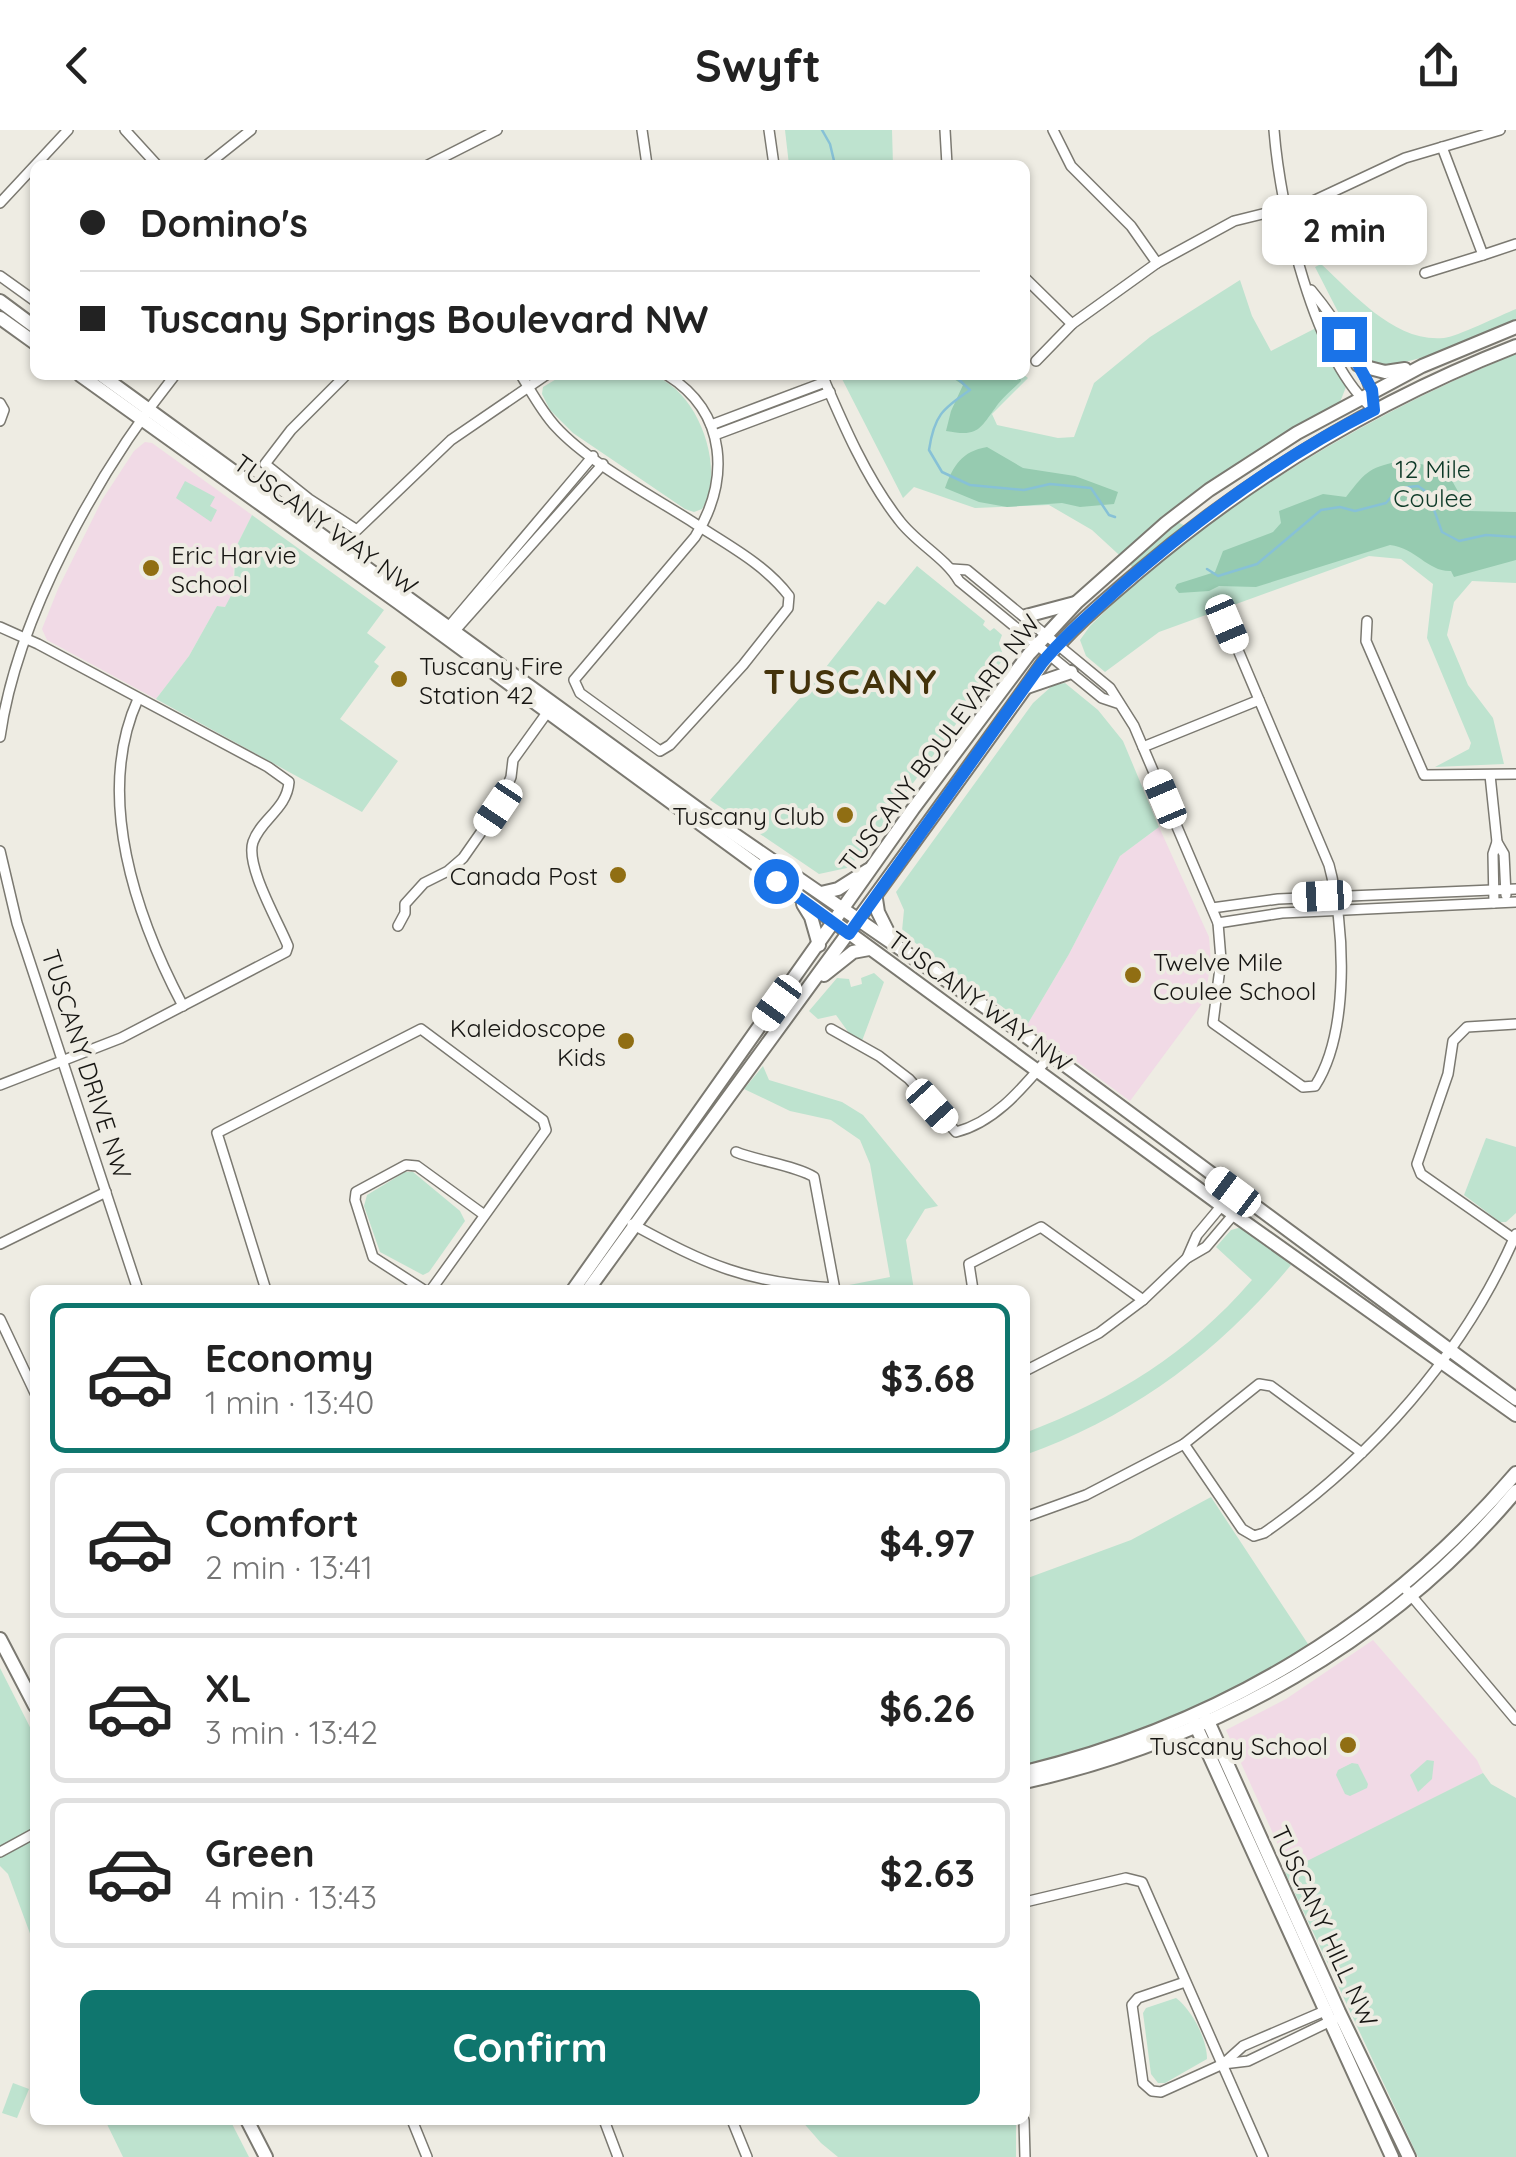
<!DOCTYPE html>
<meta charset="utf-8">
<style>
body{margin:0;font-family:Quicksand,sans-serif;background:#f6f6f6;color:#222;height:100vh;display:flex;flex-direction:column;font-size:38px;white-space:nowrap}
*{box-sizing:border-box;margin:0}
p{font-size:32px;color:#767676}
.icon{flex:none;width:55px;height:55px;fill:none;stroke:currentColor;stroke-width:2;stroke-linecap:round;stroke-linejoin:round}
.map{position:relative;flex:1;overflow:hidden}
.side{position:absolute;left:30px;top:1155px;width:1000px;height:840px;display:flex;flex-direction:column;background:#fff;border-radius:15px;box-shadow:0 2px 8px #0004}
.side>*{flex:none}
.guide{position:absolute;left:30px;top:30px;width:1000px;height:220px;border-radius:15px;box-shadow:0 2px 8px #0004;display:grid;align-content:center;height:220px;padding:0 50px;background:#fff}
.end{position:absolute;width:45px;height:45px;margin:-22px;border:12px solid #1a73e8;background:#fff;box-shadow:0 0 0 5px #fff}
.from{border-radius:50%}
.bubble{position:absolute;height:70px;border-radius:15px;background:#fff;box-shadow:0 2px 8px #0004;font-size:32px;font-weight:700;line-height:70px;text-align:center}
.car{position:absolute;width:30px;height:60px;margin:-30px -15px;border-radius:12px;box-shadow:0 0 8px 2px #0007;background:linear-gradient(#fff 24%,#345 0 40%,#fff 0 76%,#345 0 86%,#fff 0)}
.guide b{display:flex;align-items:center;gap:35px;height:95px;font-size:38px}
.guide b+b{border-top:2px solid #e0e0e0}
.guide i{width:25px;height:25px;background:#222}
ul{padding:18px 0 0;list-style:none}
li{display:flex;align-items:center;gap:30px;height:150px;margin:0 20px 15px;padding:0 30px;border:5px solid #e0e0e0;border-radius:15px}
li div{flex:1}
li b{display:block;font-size:38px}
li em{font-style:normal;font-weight:700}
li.on{border-color:#0f766e}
li>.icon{width:90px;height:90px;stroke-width:1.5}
.button{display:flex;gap:20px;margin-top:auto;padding:20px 50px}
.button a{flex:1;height:115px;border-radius:15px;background:#0f766e;color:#fff;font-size:40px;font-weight:700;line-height:115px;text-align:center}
header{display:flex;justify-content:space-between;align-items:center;height:130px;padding:0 50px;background:#fff;font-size:45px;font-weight:700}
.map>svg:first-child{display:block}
</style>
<header><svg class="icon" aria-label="back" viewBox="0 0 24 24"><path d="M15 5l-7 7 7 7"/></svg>Swyft<svg class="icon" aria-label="share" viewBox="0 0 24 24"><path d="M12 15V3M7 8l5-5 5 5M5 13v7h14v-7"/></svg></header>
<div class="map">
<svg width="1516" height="2027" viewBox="0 0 1516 2027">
<rect width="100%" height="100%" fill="#eeece3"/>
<g fill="#f1dae6">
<path d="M145,312L152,313L252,385L235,419L232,467L225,477L217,476L189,526L156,569L47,510L42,499L58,459L102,370L134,321Z"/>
<path d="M1159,697L1209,807L1211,833L1204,871L1130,971L1027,895L1069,824L1120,726Z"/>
<path d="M1373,1510L1477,1630L1483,1643L1290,1741L1226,1600L1286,1569Z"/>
</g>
<g fill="#bee3cf">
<path d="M785,0H892L893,35H789Z"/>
<path d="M1321,134C1354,164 1395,213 1444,208C1456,207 1501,185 1516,179V190C1478,205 1409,242 1369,233L1354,213L1315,137Z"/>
<path d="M1240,150L1252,186L1271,221L1316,198L1346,257L1340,272L1265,316L1168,387L1197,402C1298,330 1401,270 1516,224V453L1472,451L1454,472L1447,505L1468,555L1493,588L1504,634L1435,637L1469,619L1471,613L1427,508L1433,454L1401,429L1369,426L1159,502L1105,542L1086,526L1080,510L1090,496L1142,446L1092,400L1049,375L975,378L914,357L903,368L840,245H1024L1028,248L992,284L997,295L1058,308L1074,307L1094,253L1150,207Z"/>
<path d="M563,245C588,245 628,239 651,245C698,258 727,340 702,379L694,382L685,379L573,303L550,280L542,264L543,257Z"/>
<path d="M185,351L215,367L210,376L217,380L211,392L176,368Z"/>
<path d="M252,385L384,480L367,503L386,517L374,532L379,536L340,589L398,631L362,682L156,569L189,526L217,476L225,477L234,460L235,419Z"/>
<path d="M917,436L985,491L983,495L990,501L994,498L1002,505L999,513L1004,528L863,722L847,738L819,744L710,670L815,551L878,471L885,475Z"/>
<path d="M1065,553L1098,580L1123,611L1159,697L1120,726L1069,824L1027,895L910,809L902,801L904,780L896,762L1033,573L1053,555Z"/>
<path d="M874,843L884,852L862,911L849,903L836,885L818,889L809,881L837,848L849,849L851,857L862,854L861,848Z"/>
<path d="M763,936L769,950L842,972L863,985L938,1076L925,1079L906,1110L914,1160H845L844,1156L890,1147L870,1034L860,1010L831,990L790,981L744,959Z"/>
<path d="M1486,1008L1516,1017V1083L1506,1092H1500L1464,1065Z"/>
<path d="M405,1042H413L460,1081L465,1091L429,1142L423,1145L380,1122L364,1076L367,1065Z"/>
<path d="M1242,1097L1291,1135C1219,1222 1132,1287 1025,1325V1303C1116,1268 1188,1224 1252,1150L1216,1117L1231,1100Z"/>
<path d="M1211,1367L1310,1517C1221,1570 1127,1611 1025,1634V1449L1131,1410Z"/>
<path d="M0,1538L35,1607V1817L8,1744L0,1736Z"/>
<path d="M1427,1630L1434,1631L1432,1649L1418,1662L1410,1645Z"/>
<path d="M1352,1633L1358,1634L1368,1654L1367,1658L1350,1666L1345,1664L1336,1645L1338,1640Z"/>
<path d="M1483,1643L1491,1654L1516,1668V2027H1418L1285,1742Z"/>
<path d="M1176,1868C1192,1880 1207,1909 1207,1929L1165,1953H1158L1151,1944L1143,1883L1146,1878Z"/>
<path d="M13,1953L29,1959L17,1988L2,1983Z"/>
<path d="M105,1990H230L249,2027H123Z"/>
<path d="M801,1990H1016V2027H838L821,2013Z"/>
</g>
<g fill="#96cbb0">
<path d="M948,245H1019L1021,251C1013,259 1004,266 998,274C979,300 979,307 946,301L951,281L963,255Z"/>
<path d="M987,317L1023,338L1075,346L1118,362L1114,374L1080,377L1062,373L1007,377L979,372L945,358C953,336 962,321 987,317Z"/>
<path d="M1404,330L1446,340L1469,381L1516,382V430L1454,447L1451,441C1428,442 1416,418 1390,415L1256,457L1219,456L1209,461L1179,463L1175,458L1177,454L1215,442L1223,421L1273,402L1281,393L1279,381L1323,364L1346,367C1368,339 1369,338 1404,330Z"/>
</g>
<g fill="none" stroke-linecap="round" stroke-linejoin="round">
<g stroke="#87c1d6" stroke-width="2.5">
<path d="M822,0L830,14L835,35"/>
<path d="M954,245L970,260C942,279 934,286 929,320L942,342L970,355L1024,360L1050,354L1091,358L1109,385L1115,387"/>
<path d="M1207,439L1218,446L1257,434L1321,380L1340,377L1355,381L1386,373L1399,358L1418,356L1428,363L1442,402L1459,411L1486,405L1516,407"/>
</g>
<g stroke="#7b7971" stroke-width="12">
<g id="street">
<path d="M125,0L157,35"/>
<path d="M642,0L647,35"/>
<path d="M769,0L774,35"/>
<path d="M945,0L947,35"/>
<path d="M1274,0C1280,77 1313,229 1374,280"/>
<path d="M1442,17L1483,125L1516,114"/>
<path d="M207,35L251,0"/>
<path d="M428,35L497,0"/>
<path d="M0,73L68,0"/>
<path d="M1157,133L1234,91L1311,72L1405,28L1500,0"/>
<path d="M1425,143L1483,125"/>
<path d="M0,146L35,171"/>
<path d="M1025,148L1072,194"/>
<path d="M1311,160C1336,190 1370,241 1374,280"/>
<path d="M1036,231L1072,194L1157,133L1131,96L1071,36L1053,0"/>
<path d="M346,245L291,300L265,334L309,369L357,400L451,310L546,245"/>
<path d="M521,245C532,263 542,282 556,297C588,332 650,365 691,391C724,413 764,433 789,466L788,478L743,535L670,615L660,621L580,563L574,550L695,407C730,351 728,283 667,245"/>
<path d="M822,245C843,294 866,348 899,390C916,413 945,427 959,451L1102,568L1117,573"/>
<path d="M0,273L4,280L0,291"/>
<path d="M711,295L825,252"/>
<path d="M715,305L830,262"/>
<path d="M952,439L967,440L1110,558L1134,596L1218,793L1221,830L1213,893L1303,957L1315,956C1350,902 1345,795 1329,735L1227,494"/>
<path d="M1367,491L1366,511L1424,645L1516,644"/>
<path d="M0,497L38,514L268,637L289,652C287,679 261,689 253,712C245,736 279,793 288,816L286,822L121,908L0,955"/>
<path d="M446,500L593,326"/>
<path d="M452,504L603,334"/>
<path d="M138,569C94,666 136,787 183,876"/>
<path d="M0,607C17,486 99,340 175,245"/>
<path d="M1143,617L1259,570"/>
<path d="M1490,645L1497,712L1504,724L1506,765"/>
<path d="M0,721L17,793L138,1160"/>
<path d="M1494,773L1493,724L1497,712"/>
<path d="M1212,778L1278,769L1516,759"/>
<path d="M1218,793L1282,783L1516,772"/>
<path d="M398,796L405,783V774L424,753L448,741L463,728L498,678L511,647L513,630L549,580"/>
<path d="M831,899L879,926L909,949L956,1002C996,992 1024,956 1050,926"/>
<path d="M736,1022C758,1031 797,1036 814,1047L835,1160"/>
<path d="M632,1094C707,1135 747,1153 835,1158"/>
<path d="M1514,1109L1421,1044L1417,1034L1448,944L1453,911L1467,897L1516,894"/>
<path d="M0,1114L106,1062"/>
<path d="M1187,1128L1197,1105L1233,1062"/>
<path d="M266,1160L217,1003L421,899L543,990L546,1000L431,1160"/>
<path d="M424,1160L373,1127L355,1070L356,1062L406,1035L417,1036L483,1084"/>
<path d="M973,1160L969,1134L1041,1097L1143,1170"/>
<path d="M0,1189L35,1263"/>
<path d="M1025,1241L1099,1203L1143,1170L1187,1128L1206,1117L1245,1071"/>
<path d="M1362,1323L1271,1256L1259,1254L1184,1314L1242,1399L1254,1406L1264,1403C1371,1329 1464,1224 1516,1104"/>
<path d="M1025,1387L1086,1365L1184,1314"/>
<path d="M1404,1457L1516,1590"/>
<path d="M0,1722L35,1703"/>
<path d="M1025,1772L1126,1748L1142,1752L1263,2027"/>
<path d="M1185,1852L1138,1868L1132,1875L1143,1953L1152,1961L1161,1962L1223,1934L1248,1931L1335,1889"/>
<path d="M1223,1934L1243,1916L1327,1880"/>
<path d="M412,1990L427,2027"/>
<path d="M604,1990L618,2027"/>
<path d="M732,1990L747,2027"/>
<path d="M1024,1990L1025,2027"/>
</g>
</g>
<g stroke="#7b7971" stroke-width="16">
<g id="secondary">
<path d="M0,171L35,197"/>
<path d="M0,188L35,213"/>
<path d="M1358,235L1385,242L1405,239"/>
<path d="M80,245L399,473L1222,1076L1516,1285"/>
<path d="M101,245L715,691L1004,890L1516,1269"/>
<path d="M1026,486L1075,473"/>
<path d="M1027,557L1071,542"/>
<path d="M821,763L838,759L868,740"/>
<path d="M876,769L878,782L891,808"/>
<path d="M803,774L811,787L819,815"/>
<path d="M824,845L853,822L869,819"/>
<path d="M573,1160L913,679L1029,524L1077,472L1166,393L1209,360L1297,303L1422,236L1516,197"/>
<path d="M588,1160C739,951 893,744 1043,533C1070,499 1104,471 1137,443C1251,346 1377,270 1516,216"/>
<path d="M0,1509L35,1576"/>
<path d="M1207,1589L1339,1882L1409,2027"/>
<path d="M1195,1594L1392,2027"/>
<path d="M1025,1642C1219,1595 1386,1495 1516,1343"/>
<path d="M1025,1652C1214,1609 1391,1511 1516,1361"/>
<path d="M247,1990L266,2027"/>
</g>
</g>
<use href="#street" stroke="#fff" stroke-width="9"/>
<use href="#secondary" stroke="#fff" stroke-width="12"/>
</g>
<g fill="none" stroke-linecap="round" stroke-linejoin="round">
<path stroke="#1a73e8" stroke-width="12" d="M776,751L849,804L1042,533C1065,505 1093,482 1120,457C1196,390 1282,326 1374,280L1372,260L1344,209"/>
</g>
<g fill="#906e13" stroke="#eeece3" stroke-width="4">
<circle cx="151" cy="438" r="10"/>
<circle cx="399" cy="549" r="10"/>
<circle cx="845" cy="685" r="10"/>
<circle cx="618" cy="745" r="10"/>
<circle cx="1133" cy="845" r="10"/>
<circle cx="626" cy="911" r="10"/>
<circle cx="1348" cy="1615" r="10"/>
</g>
<g text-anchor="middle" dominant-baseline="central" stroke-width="8" stroke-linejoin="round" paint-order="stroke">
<g font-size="25" fill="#0e3a28" stroke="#eeece3">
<text x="1433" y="338">12 Mile<tspan x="1433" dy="29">Coulee</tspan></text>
</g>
<g font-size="25" fill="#171613" stroke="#eeece3">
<text transform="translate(326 394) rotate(36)">TUSCANY WAY NW</text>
<text transform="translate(939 613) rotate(-53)">TUSCANY BOULEVARD NW</text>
<text transform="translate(980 871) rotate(36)">TUSCANY WAY NW</text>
<text transform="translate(87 934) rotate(72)">TUSCANY DRIVE NW</text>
<text transform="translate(1325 1796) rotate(65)">TUSCANY HILL NW</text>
</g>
<g font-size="25" fill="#171613" stroke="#eeece3" text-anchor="end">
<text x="171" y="424" text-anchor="start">Eric Harvie<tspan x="171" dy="29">School</tspan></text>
<text x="419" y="535" text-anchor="start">Tuscany Fire<tspan x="419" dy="29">Station 42</tspan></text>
<text x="825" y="685">Tuscany Club</text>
<text x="598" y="745">Canada Post</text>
<text x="1153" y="831" text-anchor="start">Twelve Mile<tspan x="1153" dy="29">Coulee School</tspan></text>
<text x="606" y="897">Kaleidoscope<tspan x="606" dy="29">Kids</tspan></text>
<text x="1328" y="1615">Tuscany School</text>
</g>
<g font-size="35" font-weight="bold" letter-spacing="2.5" fill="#44330b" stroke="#eeece3">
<text x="851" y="551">TUSCANY</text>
</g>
</g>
</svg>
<i class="end from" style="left:776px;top:751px"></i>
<i class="end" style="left:1344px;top:209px"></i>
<div class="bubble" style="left:1262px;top:65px;width:165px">2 min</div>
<i class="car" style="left:1227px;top:494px;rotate:157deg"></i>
<i class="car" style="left:1165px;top:669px;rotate:337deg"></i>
<i class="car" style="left:498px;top:678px;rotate:214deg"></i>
<i class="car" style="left:1322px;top:766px;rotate:267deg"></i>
<i class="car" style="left:777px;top:873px;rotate:216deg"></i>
<i class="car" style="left:932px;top:976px;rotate:138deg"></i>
<i class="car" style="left:1233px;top:1062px;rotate:307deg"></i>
<div class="guide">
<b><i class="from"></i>Domino's</b>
<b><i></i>Tuscany Springs Boulevard NW</b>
</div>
<section class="side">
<ul>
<li class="on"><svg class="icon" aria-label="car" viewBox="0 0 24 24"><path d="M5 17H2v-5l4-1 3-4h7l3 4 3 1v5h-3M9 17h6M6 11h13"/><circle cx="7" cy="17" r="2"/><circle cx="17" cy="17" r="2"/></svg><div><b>Economy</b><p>1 min · 13:40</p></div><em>$3.68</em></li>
<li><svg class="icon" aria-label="car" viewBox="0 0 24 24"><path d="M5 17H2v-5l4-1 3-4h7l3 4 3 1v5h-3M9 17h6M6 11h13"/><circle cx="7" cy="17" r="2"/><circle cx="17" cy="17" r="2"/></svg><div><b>Comfort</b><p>2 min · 13:41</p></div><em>$4.97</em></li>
<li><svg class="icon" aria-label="car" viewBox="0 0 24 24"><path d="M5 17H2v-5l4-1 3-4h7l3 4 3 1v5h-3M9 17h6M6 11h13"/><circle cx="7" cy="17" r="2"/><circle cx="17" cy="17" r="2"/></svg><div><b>XL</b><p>3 min · 13:42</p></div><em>$6.26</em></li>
<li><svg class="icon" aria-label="car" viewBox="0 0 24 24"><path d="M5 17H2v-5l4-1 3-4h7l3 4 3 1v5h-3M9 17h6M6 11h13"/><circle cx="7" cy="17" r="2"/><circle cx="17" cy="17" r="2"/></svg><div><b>Green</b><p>4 min · 13:43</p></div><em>$2.63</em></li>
</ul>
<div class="button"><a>Confirm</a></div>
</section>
</div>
